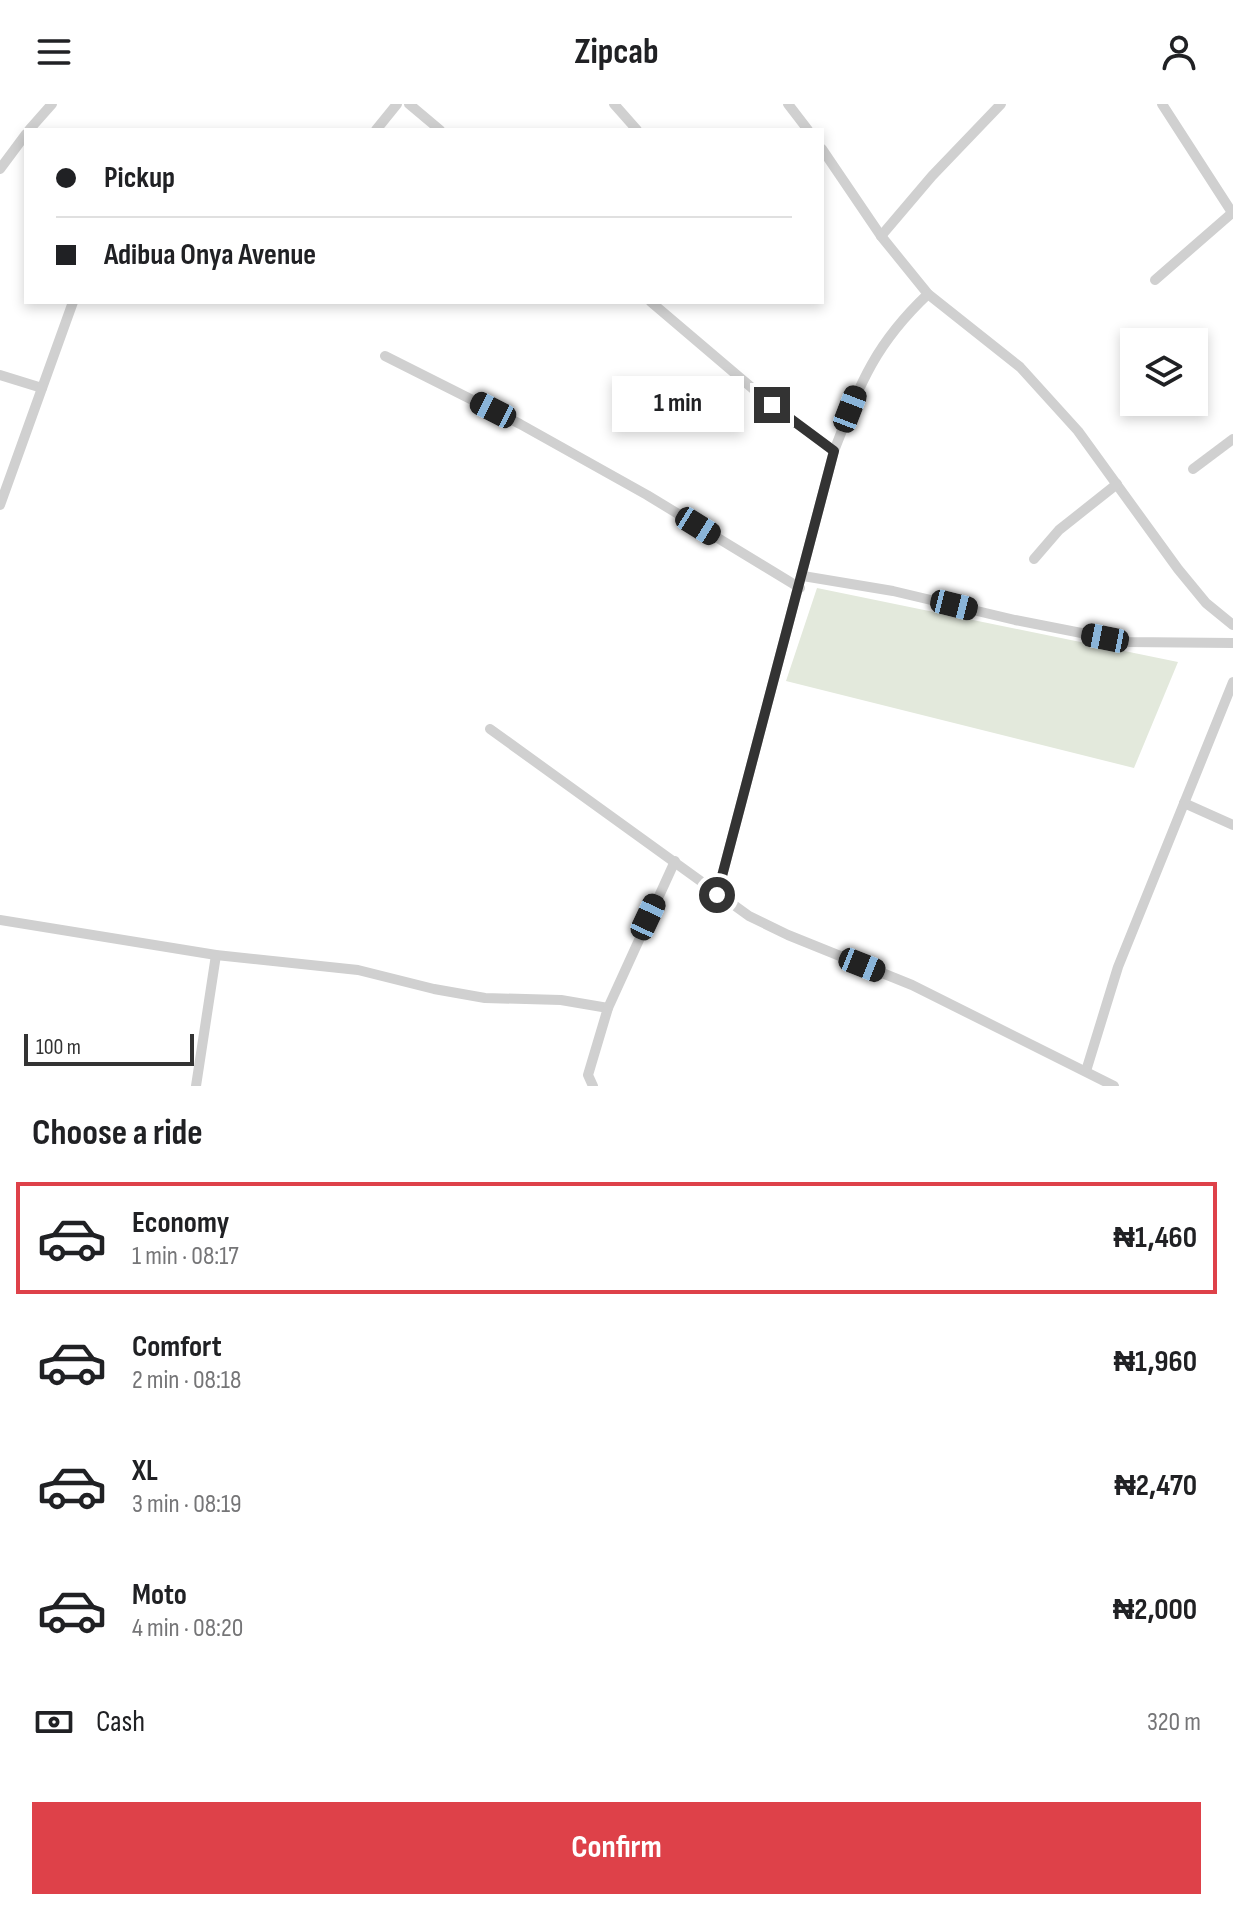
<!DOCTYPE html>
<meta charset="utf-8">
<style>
body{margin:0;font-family:"Sofia Sans Condensed",sans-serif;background:#f6f6f6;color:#202124;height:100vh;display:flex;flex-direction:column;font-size:30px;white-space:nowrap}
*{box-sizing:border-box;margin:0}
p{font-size:26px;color:#757577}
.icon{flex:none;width:44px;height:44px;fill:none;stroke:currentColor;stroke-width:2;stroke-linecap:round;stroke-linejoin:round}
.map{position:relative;height:982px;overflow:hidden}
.drawer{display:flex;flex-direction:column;background:#fff;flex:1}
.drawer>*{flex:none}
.banner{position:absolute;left:24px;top:24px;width:800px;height:176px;border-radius:0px;box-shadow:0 4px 12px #0003;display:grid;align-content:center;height:176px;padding:0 32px;background:#fff}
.fabs{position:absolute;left:1120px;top:224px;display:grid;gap:16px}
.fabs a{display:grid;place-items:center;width:88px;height:88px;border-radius:0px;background:#fff;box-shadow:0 4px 12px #0003;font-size:40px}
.scale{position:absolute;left:24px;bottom:20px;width:170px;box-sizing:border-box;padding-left:8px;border:4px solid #333;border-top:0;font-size:22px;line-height:28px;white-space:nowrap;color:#333;-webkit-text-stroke:6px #fff;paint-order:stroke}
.end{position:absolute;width:36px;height:36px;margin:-18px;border:10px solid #333;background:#fff;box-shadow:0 0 0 4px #fff}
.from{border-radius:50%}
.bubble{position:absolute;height:56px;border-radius:0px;background:#fff;box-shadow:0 4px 12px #0003;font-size:26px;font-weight:700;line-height:56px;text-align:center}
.car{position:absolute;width:24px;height:48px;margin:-24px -12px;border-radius:10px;box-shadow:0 0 6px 2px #0007;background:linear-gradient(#222 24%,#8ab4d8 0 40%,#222 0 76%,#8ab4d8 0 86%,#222 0)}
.banner b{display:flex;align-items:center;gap:28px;height:76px;font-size:30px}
.banner b+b{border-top:2px solid #e0e0e0}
.banner i{width:20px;height:20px;background:#202124}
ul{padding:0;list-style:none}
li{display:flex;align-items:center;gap:24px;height:112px;margin:0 16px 12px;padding:0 16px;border:4px solid transparent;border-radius:0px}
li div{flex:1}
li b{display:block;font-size:30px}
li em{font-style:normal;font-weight:700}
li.on{border-color:#de4149}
li>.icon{width:72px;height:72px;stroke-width:1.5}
h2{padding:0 32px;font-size:36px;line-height:96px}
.pay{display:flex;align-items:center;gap:20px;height:88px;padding:0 32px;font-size:30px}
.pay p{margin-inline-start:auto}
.button{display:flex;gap:16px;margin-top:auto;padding:16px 32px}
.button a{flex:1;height:92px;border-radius:0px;background:#de4149;color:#fff;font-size:32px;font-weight:700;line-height:92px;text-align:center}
header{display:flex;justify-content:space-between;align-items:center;height:104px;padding:0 32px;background:#fff;font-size:36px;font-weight:700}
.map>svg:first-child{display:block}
</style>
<header><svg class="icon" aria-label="menu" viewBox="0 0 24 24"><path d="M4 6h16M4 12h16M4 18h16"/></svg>Zipcab<svg class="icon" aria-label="person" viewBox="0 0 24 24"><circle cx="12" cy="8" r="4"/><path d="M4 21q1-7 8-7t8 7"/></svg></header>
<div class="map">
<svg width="1233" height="982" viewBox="0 0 1233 982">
<rect width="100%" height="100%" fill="#fff"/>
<path fill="#e3e9dc" d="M817,484L1178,558L1134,664L786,577Z"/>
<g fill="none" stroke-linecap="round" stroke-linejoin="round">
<g stroke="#d0d0d0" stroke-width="10">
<path d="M409,0L440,26"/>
<path d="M614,0L637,26"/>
<path d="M788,0L808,26"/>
<path d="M1162,0L1233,110"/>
<path d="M29,26L52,0"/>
<path d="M376,26L397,0"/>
<path d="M822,45L881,132L928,190L1020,263L1078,327L1178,465L1206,499L1233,521"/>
<path d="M0,65L26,30"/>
<path d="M881,132L932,72L1001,0"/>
<path d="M1155,176L1232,109"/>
<path d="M651,198L772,301L834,347"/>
<path d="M385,252L520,320L647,391L800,484"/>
<path d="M0,271L42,284"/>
<path d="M1193,365L1233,335"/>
<path d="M0,401L73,198"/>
<path d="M1034,455L1059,426L1117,380"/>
<path d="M803,472L893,487L1015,516L1127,538L1233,539"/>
<path d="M490,625L749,812L788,831L912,881L1114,982"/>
<path d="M1184,699L1233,721"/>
<path d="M717,791L834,347C860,280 874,241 928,190"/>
<path d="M0,816L216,851L358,866L434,885L485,894L561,896L608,904"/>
<path d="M1086,967L1118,863L1233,578"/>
<path d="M196,982L216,851"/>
<path d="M593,982L588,971L608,904L675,757"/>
</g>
</g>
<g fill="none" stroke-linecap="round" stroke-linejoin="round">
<path stroke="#333" stroke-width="10" d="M717,791L834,347L772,301"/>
</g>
</svg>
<div class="fabs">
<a><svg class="icon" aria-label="layers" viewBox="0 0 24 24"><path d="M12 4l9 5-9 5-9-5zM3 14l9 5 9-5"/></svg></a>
</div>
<div class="scale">100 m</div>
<i class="end from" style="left:717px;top:791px"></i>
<i class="end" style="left:772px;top:301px"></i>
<div class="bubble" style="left:612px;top:272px;width:132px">1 min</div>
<i class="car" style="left:850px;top:305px;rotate:21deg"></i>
<i class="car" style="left:493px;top:306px;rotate:297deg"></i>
<i class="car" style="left:698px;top:422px;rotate:122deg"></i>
<i class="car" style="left:954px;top:501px;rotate:104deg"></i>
<i class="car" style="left:1105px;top:534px;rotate:281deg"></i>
<i class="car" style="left:648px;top:813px;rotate:25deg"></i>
<i class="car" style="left:862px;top:861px;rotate:112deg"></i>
<div class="banner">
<b><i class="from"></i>Pickup</b>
<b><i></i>Adibua Onya Avenue</b>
</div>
</div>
<section class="drawer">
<h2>Choose a ride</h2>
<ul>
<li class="on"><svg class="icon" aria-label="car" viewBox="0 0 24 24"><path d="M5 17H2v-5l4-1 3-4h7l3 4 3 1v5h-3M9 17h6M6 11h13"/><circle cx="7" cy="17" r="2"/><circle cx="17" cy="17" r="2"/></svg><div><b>Economy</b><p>1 min · 08:17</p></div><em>₦1,460</em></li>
<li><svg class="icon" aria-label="car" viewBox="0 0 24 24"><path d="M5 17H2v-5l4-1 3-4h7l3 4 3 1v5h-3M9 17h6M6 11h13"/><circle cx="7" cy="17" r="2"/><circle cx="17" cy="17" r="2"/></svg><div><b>Comfort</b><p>2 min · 08:18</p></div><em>₦1,960</em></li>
<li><svg class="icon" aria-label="car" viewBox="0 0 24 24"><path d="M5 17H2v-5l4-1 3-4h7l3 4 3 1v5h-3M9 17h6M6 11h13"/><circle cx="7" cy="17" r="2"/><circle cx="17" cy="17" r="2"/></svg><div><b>XL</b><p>3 min · 08:19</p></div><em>₦2,470</em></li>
<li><svg class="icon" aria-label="car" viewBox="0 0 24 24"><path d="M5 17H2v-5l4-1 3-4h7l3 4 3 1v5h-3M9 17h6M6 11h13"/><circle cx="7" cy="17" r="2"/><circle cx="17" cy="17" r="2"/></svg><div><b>Moto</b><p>4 min · 08:20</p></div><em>₦2,000</em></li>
</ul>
<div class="pay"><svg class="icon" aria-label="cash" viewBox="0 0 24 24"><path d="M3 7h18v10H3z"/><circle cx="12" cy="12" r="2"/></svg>Cash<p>320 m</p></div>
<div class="button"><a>Confirm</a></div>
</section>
